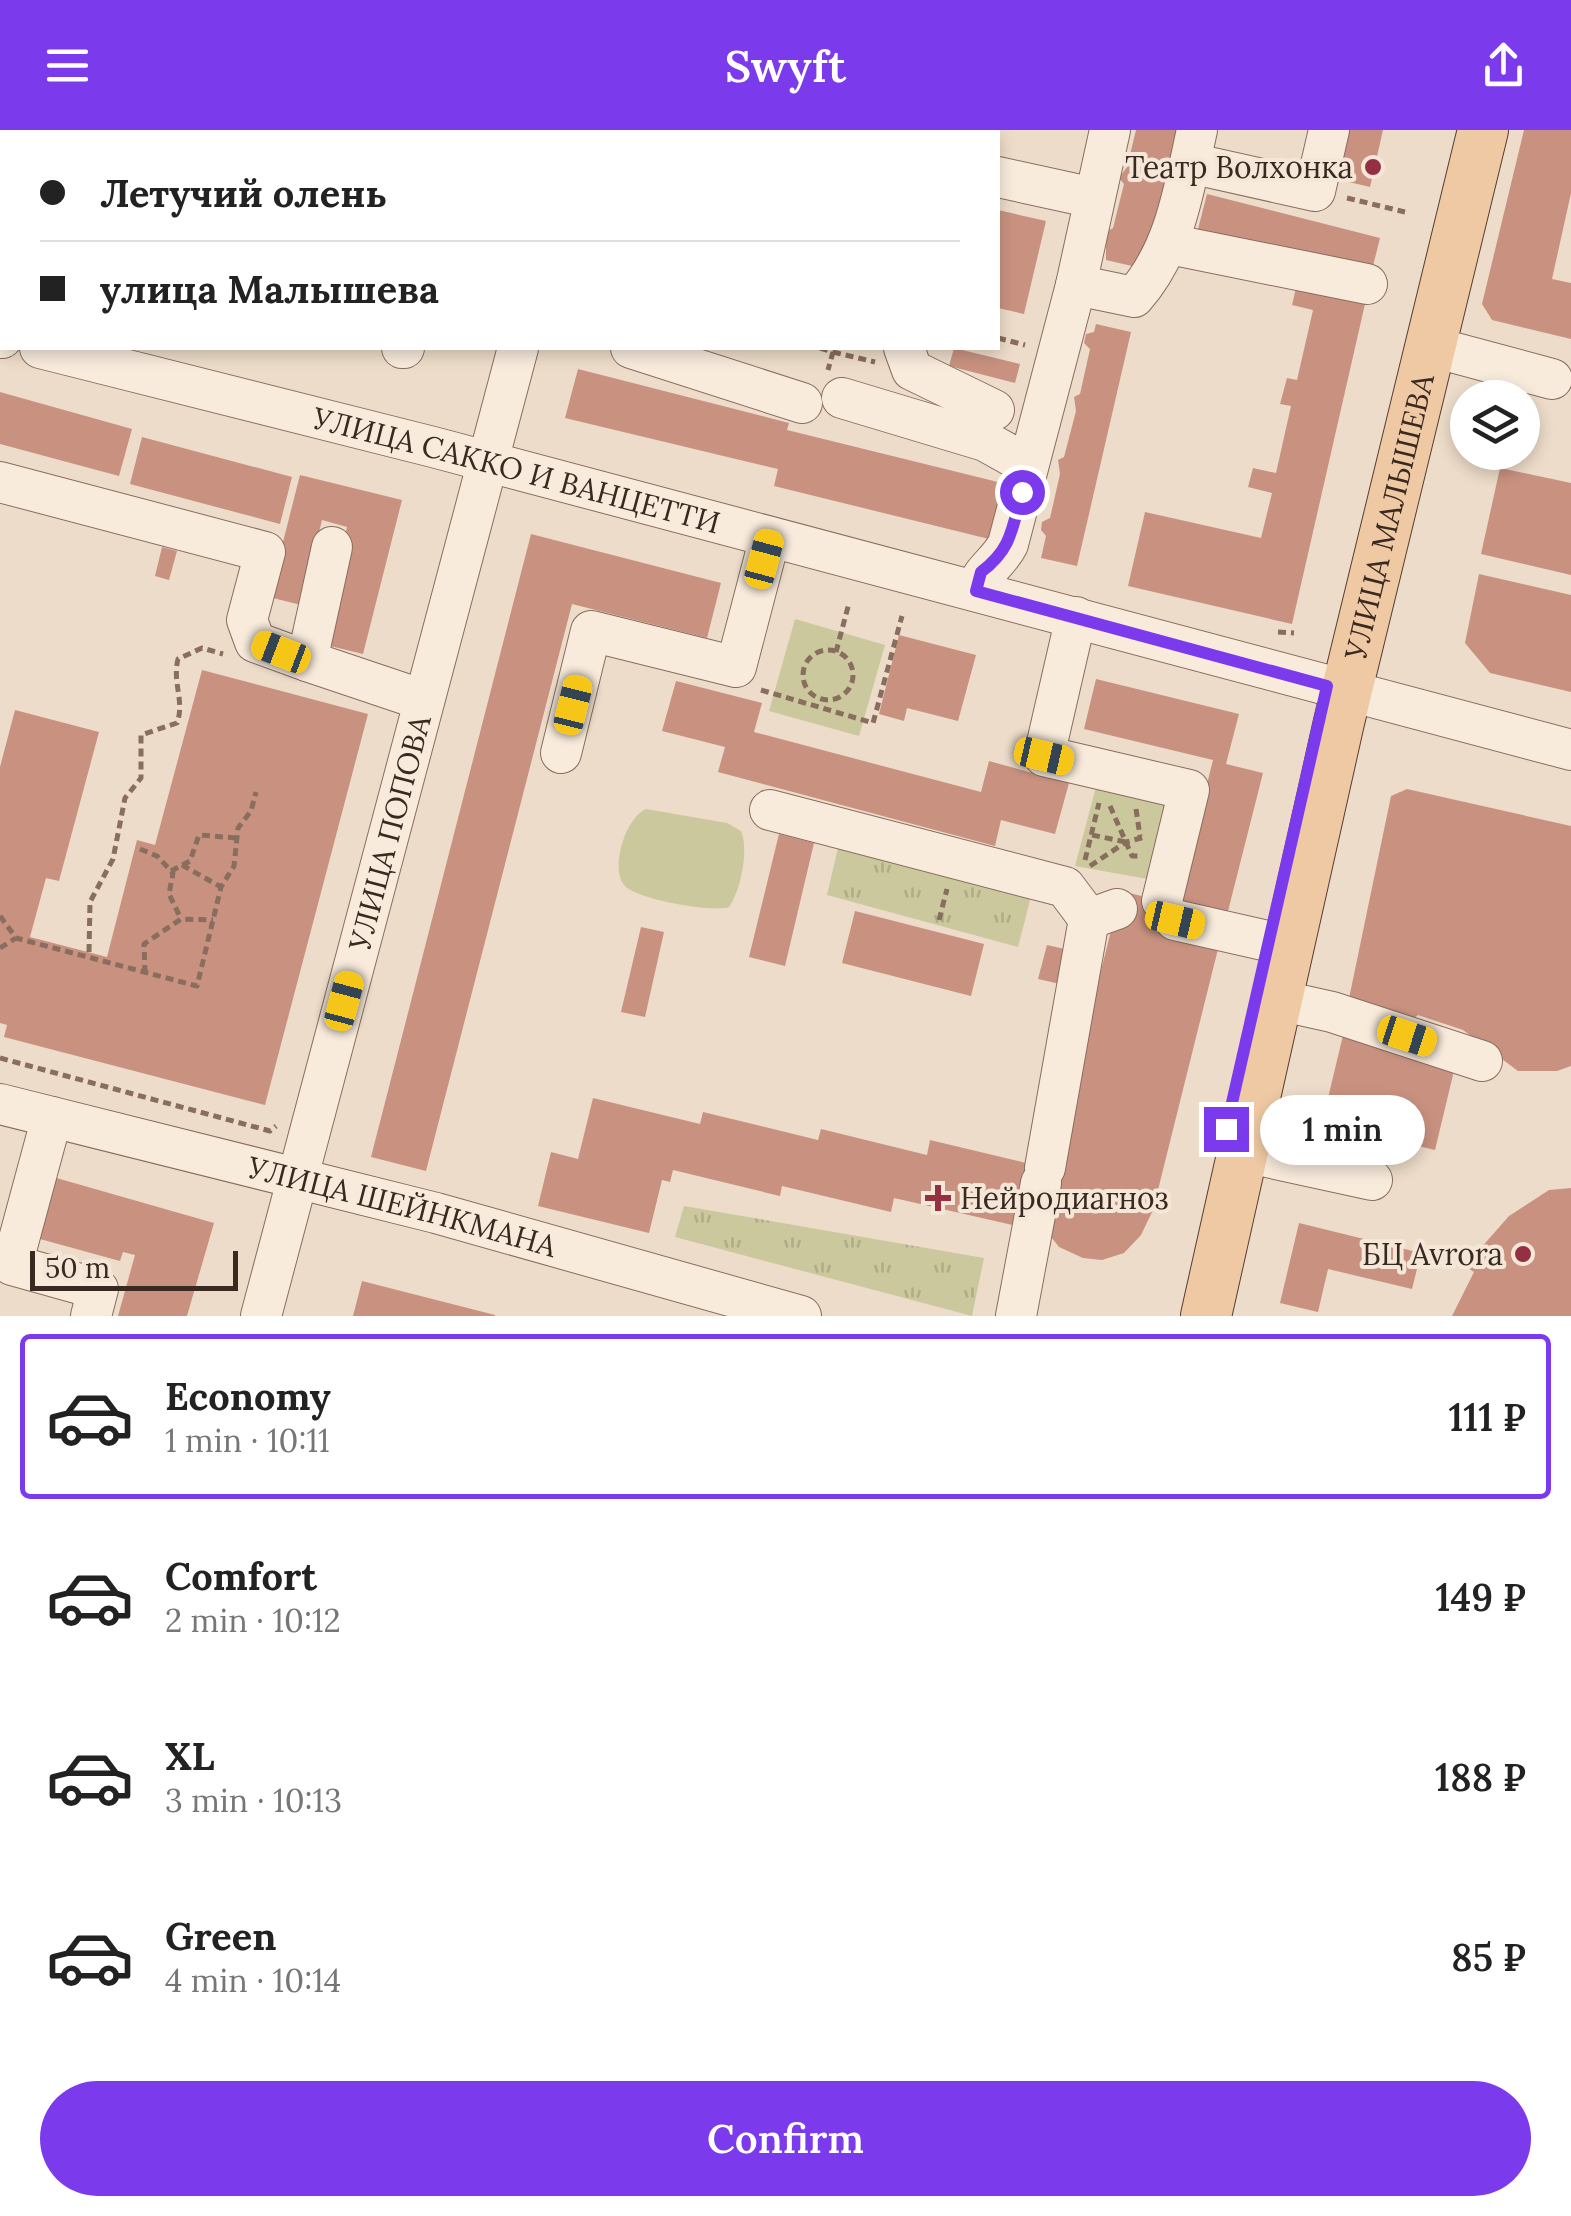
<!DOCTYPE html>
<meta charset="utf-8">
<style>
body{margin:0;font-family:Lora,serif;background:#f2f2f2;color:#222;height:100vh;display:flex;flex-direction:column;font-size:38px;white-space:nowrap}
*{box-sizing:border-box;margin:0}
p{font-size:32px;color:#767676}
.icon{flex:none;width:55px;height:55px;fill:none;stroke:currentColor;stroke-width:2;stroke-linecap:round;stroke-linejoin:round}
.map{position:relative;height:1186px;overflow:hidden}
.drawer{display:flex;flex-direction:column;background:#fff;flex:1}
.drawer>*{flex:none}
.banner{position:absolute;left:0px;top:0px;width:1000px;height:220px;box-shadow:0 5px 15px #0003;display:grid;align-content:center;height:220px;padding:0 40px;background:#fff}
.buttons{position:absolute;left:1450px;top:250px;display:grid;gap:20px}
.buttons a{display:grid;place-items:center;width:90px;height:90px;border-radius:50%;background:#fff;box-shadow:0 5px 15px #0003;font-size:50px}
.scale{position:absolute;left:30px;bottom:25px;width:208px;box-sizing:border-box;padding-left:10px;border:5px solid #3a2921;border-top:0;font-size:28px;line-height:35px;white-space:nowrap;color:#3a2921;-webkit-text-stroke:8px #f5e7d8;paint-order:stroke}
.end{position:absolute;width:45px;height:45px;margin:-22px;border:12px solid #7c3aed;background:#fff;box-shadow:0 0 0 5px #fff}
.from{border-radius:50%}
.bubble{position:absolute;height:70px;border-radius:35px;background:#fff;box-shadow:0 5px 15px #0003;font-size:32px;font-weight:600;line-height:70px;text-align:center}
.car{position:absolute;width:30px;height:60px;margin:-30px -15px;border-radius:12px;box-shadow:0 0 8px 2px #0007;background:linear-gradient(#f5c518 24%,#345 0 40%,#f5c518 0 76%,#345 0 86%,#f5c518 0)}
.banner b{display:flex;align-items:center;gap:35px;height:95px;font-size:38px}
.banner b+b{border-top:2px solid #e0e0e0}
.banner i{width:25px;height:25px;background:#222}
ul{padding:18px 0 0;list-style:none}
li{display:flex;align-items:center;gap:30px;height:165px;margin:0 20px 15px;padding:0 20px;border:5px solid transparent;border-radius:10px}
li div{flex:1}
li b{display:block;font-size:38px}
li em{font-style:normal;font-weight:600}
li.current{border-color:#7c3aed}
li>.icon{width:90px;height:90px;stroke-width:1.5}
.button{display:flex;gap:20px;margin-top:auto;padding:20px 40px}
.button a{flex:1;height:115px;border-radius:60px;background:#7c3aed;color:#fff;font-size:40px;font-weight:600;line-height:115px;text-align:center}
header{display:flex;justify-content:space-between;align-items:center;height:130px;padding:0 40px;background:#7c3aed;color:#fff;font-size:45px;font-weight:600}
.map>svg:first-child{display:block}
</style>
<header><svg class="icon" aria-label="menu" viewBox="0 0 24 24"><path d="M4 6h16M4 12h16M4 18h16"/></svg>Swyft<svg class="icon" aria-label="share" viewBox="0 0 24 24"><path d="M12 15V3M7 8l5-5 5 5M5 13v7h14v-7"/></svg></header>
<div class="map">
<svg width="1571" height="1186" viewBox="0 0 1571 1186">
<defs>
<pattern id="grass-tufts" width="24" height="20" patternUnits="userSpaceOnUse" patternTransform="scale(2.5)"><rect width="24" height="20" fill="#cbc89d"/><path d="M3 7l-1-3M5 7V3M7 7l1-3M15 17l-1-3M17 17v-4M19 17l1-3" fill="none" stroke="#afac87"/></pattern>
</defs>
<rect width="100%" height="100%" fill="#eddcc9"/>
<g fill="url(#grass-tufts)">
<path d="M841,705L1034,755L1018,817L827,765Z"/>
<path d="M684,1076L984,1128L972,1186L675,1107Z"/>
</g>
<g fill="#cbc89d">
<path d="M795,489L885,515L859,606L769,581Z"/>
<path d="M1097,653L1176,673L1159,751L1075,736Z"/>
<path d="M646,679L727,693L741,701C749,720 741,760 729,777C713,783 634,769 624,755C610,737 626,687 646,679Z"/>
</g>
<g fill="#c99280">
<path d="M1136,0H1177L1145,139L1106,130V102L1113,98L1124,54L1119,48L1127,37Z"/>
<path d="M1343,0H1383L1370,57L1332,48Z"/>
<path d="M1524,0H1571V63L1552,149L1571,153V209L1492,190L1482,174Z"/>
<path d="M1207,64L1380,108L1371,144L1197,103Z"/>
<path d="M998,80L1046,91L1024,184L998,178Z"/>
<path d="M1296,158L1365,174L1292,494L1128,456L1145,382L1261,408L1272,363L1248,357L1253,338L1276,343L1291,276L1280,274L1287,248L1297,250L1313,180L1292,175Z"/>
<path d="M1096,194L1131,202L1077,436L1041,428L1046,406L1041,400L1042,392L1050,388L1060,344L1058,330L1064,327L1076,281L1074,267L1080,264L1090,219L1084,213L1086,204L1094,202Z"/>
<path d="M954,218L1020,234L1015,253L949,236Z"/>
<path d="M578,239L789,293L787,300L1010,355L997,411L774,356L778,339L565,288Z"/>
<path d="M0,262L132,299L119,346L0,314Z"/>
<path d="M142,307L292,347L280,394L130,354Z"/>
<path d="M1500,338L1571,353V445L1481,424Z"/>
<path d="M300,345L402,370L363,524L318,513L347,397L322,390L301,475L269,467Z"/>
<path d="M531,404L721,453L707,508L572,474L426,1041L371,1027Z"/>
<path d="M162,417L177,421L169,450L155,446Z"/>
<path d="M1479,444L1571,465V562L1490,543L1465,513Z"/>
<path d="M899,505L976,525L958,591L907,578L904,591L879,584Z"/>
<path d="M202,540L368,584L265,975L4,907L7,895L0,893V637L15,580L99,602L59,751L46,748L30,807L107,827L137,710L155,715Z"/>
<path d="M1096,549L1239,584L1226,634L1263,643L1226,789L1176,777L1213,630L1084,599Z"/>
<path d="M676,551L762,573L754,602L981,662L989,631L1069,653L1055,704L1001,690L995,716L718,642L725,617L662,601Z"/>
<path d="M1407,659L1571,696V936L1557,941H1518L1463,900L1418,885L1401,898L1346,883L1391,666Z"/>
<path d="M779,704L814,713L785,836L749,827Z"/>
<path d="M1121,761L1162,771L1218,819L1153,1080L1141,1105L1124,1123L1102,1130L1083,1128L1059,1117L1048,1103L894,1068L891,1082L782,1056L780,1066L673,1040L670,1052L662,1050L649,1103L538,1076L551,1022L578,1029L593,968L700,994L703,982L818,1010L821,999L927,1025L930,1010L1051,1039Z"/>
<path d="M855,781L984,814L971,866L842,833Z"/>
<path d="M641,797L664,802L645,887L621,882Z"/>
<path d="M1047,815L1069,820L1060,854L1038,849Z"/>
<path d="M1345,897L1458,924L1435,1020L1322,993Z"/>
<path d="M46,1045L214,1093L187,1186H118L135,1125L123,1122L120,1131L29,1106Z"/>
<path d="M1571,1058V1186H1452L1474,1142L1465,1136L1509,1086L1549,1060Z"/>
<path d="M1299,1093L1421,1123L1412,1159L1328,1139L1318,1182L1280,1173Z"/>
<path d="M362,1151L495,1185V1186H353Z"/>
</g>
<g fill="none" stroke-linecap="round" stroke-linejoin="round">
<g stroke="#896d5e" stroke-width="42">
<g id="minor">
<path d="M574,2L575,0"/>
<path d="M878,2V0"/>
<path d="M961,2V0"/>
<path d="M1190,33L1315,61L1329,0"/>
<path d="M0,41L2,44"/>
<path d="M998,47L1094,68"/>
<path d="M1169,114L1367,154"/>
<path d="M1076,155L1134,167C1175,121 1184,59 1197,0"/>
<path d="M0,208H2"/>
<path d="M1433,217L1552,249"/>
<path id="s1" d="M40,218L433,317L1571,620"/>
<path d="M402,218H404"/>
<path d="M631,218L802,273"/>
<path d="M904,218L912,240L994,280"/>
<path d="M842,268L985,311L1028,335"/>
<path d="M0,352L265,422L247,490L255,512L307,531"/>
<path d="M332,417L307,531L423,570"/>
<path d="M976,461C982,439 998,434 1008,414L1076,155L1110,0"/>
<path d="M1076,487L1044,626L1189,660L1162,771"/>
<path d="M561,623L591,501L736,537L770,407"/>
<path d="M770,680L1065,757L1089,789L1117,779"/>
<path d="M1175,790L1290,816"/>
<path d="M1278,870L1332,882L1482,931"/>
<path id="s2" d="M0,974L436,1083L801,1186"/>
<path d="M52,987L12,1135L98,1159L91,1186"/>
<path d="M1244,1022L1372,1050"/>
<path d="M1045,1038L1089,789"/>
<path id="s3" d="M261,1186L518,218"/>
<path d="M1016,1186L1041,1053"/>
</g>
</g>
<g stroke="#573d32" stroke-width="52">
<g id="major">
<path id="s4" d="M1206,1186L1339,592L1483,0"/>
</g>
</g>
<g stroke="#896d5e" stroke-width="5" stroke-dasharray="8 5" stroke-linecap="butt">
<path d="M1347,68L1405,82"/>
<path d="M998,208L1025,215"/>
<path d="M820,218L833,222L828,240"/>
<path d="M833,222L875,232"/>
<path d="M1278,502L1294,503"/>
<circle cx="828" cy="545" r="25"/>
<path d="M836,522L849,473"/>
<path d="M761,560L873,593L902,486"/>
<path d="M1110,676L1132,726H1141"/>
<path d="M1136,679L1140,706"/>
<path d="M1092,705L1126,712"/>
<path d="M140,719L157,726L173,743L169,764L181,789"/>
<path d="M1085,730L1099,673"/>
<path d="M182,735L221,757"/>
<path d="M1090,736L1126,712L1145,707"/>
<path d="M171,741L190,731L199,705L237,708"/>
<path d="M0,786L16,808L197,856L221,757L234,736L238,698L251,681L256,662"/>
<path d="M939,790L947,759"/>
<path d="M0,818L16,808"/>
<path d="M89,822L90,772L113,729L125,668L141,648V605L177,593C185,571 172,553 178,529L202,518L223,524"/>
<path d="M145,843L144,814L181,789L213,790"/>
<path d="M0,928L270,1001L276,996"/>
</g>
<use href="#minor" stroke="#f8ebdc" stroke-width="40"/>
<use href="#major" stroke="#eec9a3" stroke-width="50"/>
</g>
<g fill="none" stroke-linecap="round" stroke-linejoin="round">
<path stroke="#7c3aed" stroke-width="12" d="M1022,362C1012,398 1012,419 981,442L976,461L1327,556L1226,999"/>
</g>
<g fill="#953043" stroke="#f5e7d8" stroke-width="4">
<circle cx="1373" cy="37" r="10"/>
<path d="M933 1053h10v10h10v10h-10v10h-10v-10h-10v-10h10z"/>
<circle cx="1523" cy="1124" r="10"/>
</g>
<g text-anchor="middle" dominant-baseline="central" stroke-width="8" stroke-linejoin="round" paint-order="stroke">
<g font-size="30" fill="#3a2921" stroke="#f5e7d8" text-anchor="end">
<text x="1353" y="37">Театр Волхонка</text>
<text x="960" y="1068" text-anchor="start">Нейродиагноз</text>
<text x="1503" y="1124">БЦ Avrora</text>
</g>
<g font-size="30" fill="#3a2921" stroke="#f5e7d8">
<text stroke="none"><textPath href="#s1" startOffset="492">УЛИЦА САККО И ВАНЦЕТТИ</textPath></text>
<text stroke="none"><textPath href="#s4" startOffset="820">УЛИЦА МАЛЫШЕВА</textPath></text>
<text stroke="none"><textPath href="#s3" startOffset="500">УЛИЦА ПОПОВА</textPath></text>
<text stroke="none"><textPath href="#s2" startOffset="415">УЛИЦА ШЕЙНКМАНА</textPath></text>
</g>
</g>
</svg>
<div class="buttons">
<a><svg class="icon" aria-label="layers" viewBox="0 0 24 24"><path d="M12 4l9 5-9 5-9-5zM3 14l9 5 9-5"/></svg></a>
</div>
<div class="scale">50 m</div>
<i class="end from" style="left:1022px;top:362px"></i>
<i class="end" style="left:1226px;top:999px"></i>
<div class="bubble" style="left:1260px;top:965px;width:165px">1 min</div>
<i class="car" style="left:764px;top:429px;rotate:15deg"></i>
<i class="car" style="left:281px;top:522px;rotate:291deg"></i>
<i class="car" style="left:573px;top:575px;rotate:14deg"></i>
<i class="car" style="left:1044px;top:626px;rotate:103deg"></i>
<i class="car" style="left:1175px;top:790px;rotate:103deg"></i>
<i class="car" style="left:344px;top:871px;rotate:15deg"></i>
<i class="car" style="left:1407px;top:906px;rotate:108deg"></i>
<div class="banner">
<b><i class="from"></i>Летучий олень</b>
<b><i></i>улица Малышева</b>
</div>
</div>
<section class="drawer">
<ul>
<li class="current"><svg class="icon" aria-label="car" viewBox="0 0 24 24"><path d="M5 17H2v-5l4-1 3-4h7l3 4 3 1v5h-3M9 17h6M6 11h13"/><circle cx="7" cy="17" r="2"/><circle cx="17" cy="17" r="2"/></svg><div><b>Economy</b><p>1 min · 10:11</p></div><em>111 ₽</em></li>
<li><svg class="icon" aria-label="car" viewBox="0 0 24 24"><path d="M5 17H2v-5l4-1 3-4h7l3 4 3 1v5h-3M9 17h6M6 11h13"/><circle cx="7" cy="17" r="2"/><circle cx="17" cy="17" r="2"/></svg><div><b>Comfort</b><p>2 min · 10:12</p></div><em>149 ₽</em></li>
<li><svg class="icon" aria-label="car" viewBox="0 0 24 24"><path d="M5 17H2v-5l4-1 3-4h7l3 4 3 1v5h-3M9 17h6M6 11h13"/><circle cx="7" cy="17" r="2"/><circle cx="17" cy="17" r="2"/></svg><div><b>XL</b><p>3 min · 10:13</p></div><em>188 ₽</em></li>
<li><svg class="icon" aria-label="car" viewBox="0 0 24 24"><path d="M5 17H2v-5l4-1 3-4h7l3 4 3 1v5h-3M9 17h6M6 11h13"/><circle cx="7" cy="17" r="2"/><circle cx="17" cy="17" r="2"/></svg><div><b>Green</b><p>4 min · 10:14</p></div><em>85 ₽</em></li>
</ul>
<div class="button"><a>Confirm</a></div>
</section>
